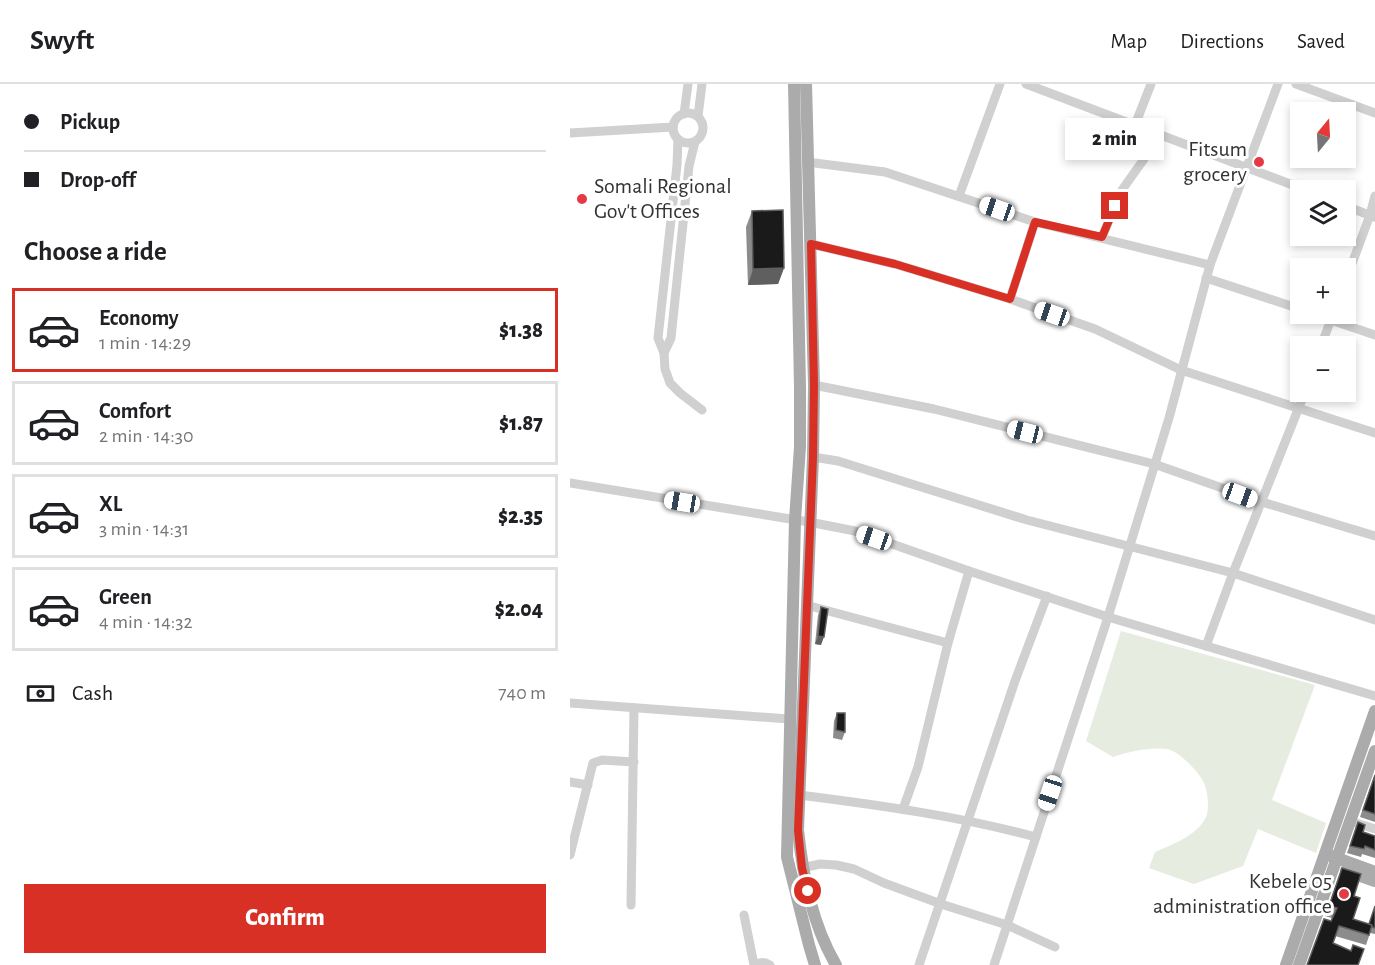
<!DOCTYPE html>
<meta charset="utf-8">
<style>
body{margin:0;font-family:"Alegreya Sans",sans-serif;background:#f2f2f2;color:#202124;height:100vh;display:flex;flex-direction:column;font-size:22px;white-space:nowrap}
*{box-sizing:border-box;margin:0}
p{font-size:20px;color:#757577}
.icon{flex:none;width:33px;height:33px;fill:none;stroke:currentColor;stroke-width:2;stroke-linecap:round;stroke-linejoin:round}
.map{position:relative;flex:1;overflow:hidden}
.sheet{display:flex;flex-direction:column;background:#fff;width:570px}
.sheet>*{flex:none}
.guide{display:grid;align-content:center;height:132px;padding:0 24px;background:#fff}
.needle{width:39px;rotate:18deg}
.tools{position:absolute;left:720px;top:18px;display:grid;gap:12px}
.tools a{display:grid;place-items:center;width:66px;height:66px;border-radius:0px;background:#fff;box-shadow:0 3px 9px #0003;font-size:30px}
.end{position:absolute;width:27px;height:27px;margin:-14px;border:8px solid #d93025;background:#fff;box-shadow:0 0 0 3px #fff}
.from{border-radius:50%}
.bubble{position:absolute;height:42px;border-radius:0px;background:#fff;box-shadow:0 3px 9px #0003;font-size:20px;font-weight:800;line-height:42px;text-align:center}
.car{position:absolute;width:18px;height:36px;margin:-18px -9px;border-radius:8px;box-shadow:0 0 4px 2px #0007;background:linear-gradient(#fff 24%,#345 0 40%,#fff 0 76%,#345 0 86%,#fff 0)}
.guide b{display:flex;align-items:center;gap:21px;height:57px;font-size:22px}
.guide b+b{border-top:2px solid #e0e0e0}
.guide i{width:15px;height:15px;background:#202124}
ul{padding:0;list-style:none}
li{display:flex;align-items:center;gap:18px;height:84px;margin:0 12px 9px;padding:0 12px;border:3px solid #e0e0e0;border-radius:0px}
li div{flex:1}
li b{display:block;font-size:22px}
li em{font-style:normal;font-weight:800}
li.active{border-color:#d93025}
li>.icon{width:54px;height:54px;stroke-width:1.5}
h2{padding:0 24px;font-size:27px;line-height:72px}
.pay{display:flex;align-items:center;gap:15px;height:66px;padding:0 24px;font-size:22px}
.pay p{margin-inline-start:auto}
.button{display:flex;gap:12px;margin-top:auto;padding:12px 24px}
.button a{flex:1;height:69px;border-radius:0px;background:#d93025;color:#fff;font-size:24px;font-weight:800;line-height:69px;text-align:center}
header{display:flex;align-items:center;gap:36px;box-sizing:border-box;height:84px;padding:0 30px;background:#fff;border-bottom:2px solid #e0e0e0}
header strong{font-size:28px}
nav{display:flex;gap:33px;margin-inline-start:auto;font-size:21px}
main{display:flex;flex:1;min-height:0}
.map>svg:first-child{display:block}
</style>
<header>
<strong>Swyft</strong>
<nav><a>Map</a><a>Directions</a><a>Saved</a></nav>
</header>
<main>
<section class="sheet">
<div class="guide">
<b><i class="from"></i>Pickup</b>
<b><i></i>Drop-off</b>
</div>
<h2>Choose a ride</h2>
<ul>
<li class="active"><svg class="icon" aria-label="car" viewBox="0 0 24 24"><path d="M5 17H2v-5l4-1 3-4h7l3 4 3 1v5h-3M9 17h6M6 11h13"/><circle cx="7" cy="17" r="2"/><circle cx="17" cy="17" r="2"/></svg><div><b>Economy</b><p>1 min · 14:29</p></div><em>$1.38</em></li>
<li><svg class="icon" aria-label="car" viewBox="0 0 24 24"><path d="M5 17H2v-5l4-1 3-4h7l3 4 3 1v5h-3M9 17h6M6 11h13"/><circle cx="7" cy="17" r="2"/><circle cx="17" cy="17" r="2"/></svg><div><b>Comfort</b><p>2 min · 14:30</p></div><em>$1.87</em></li>
<li><svg class="icon" aria-label="car" viewBox="0 0 24 24"><path d="M5 17H2v-5l4-1 3-4h7l3 4 3 1v5h-3M9 17h6M6 11h13"/><circle cx="7" cy="17" r="2"/><circle cx="17" cy="17" r="2"/></svg><div><b>XL</b><p>3 min · 14:31</p></div><em>$2.35</em></li>
<li><svg class="icon" aria-label="car" viewBox="0 0 24 24"><path d="M5 17H2v-5l4-1 3-4h7l3 4 3 1v5h-3M9 17h6M6 11h13"/><circle cx="7" cy="17" r="2"/><circle cx="17" cy="17" r="2"/></svg><div><b>Green</b><p>4 min · 14:32</p></div><em>$2.04</em></li>
</ul>
<div class="pay"><svg class="icon" aria-label="cash" viewBox="0 0 24 24"><path d="M3 7h18v10H3z"/><circle cx="12" cy="12" r="2"/></svg>Cash<p>740 m</p></div>
<div class="button"><a>Confirm</a></div>
</section>
<div class="map">
<svg width="805" height="881" viewBox="0 0 805 881">
<rect width="100%" height="100%" fill="#fff"/>
<path fill="#e6ecdf" d="M551,547L745,601L702,716L756,739L746,769L688,745L673,782L624,800L579,784L585,768C601,761 626,752 635,735C640,727 638,708 634,699C629,688 609,667 597,665C578,663 561,667 543,673L516,657Z"/>
<g fill="none" stroke-linecap="round" stroke-linejoin="round">
<g stroke="#d0d0d0" stroke-width="9">
<path d="M456,0L736,106"/>
<path d="M726,0L805,29"/>
<circle cx="118" cy="44" r="15"/>
<path d="M114,30L118,0"/>
<path d="M128,32L132,0"/>
<path d="M565,41L581,0"/>
<path d="M0,49L103,43"/>
<path d="M108,55L107,81L88,254L94,269L95,285L100,299L110,309L132,326"/>
<path d="M237,78L315,88L465,138L640,181"/>
<path d="M389,112L430,0"/>
<path d="M776,122L804,133"/>
<path d="M532,153L552,106L574,75L586,49"/>
<path d="M241,160L325,180L440,215L525,245L611,286L805,349"/>
<path d="M636,194L730,225"/>
<path d="M776,196L800,131L805,112"/>
<path d="M440,215L465,138"/>
<path d="M743,230L805,251"/>
<path d="M751,262L763,230"/>
<path d="M94,269L101,254L119,82L125,58"/>
<path d="M244,301L364,325L584,380L692,418L805,452"/>
<path d="M243,373L268,377L457,436L663,489L805,536"/>
<path d="M0,399L239,438L285,447L399,487L538,533L805,612"/>
<path d="M236,521L378,559"/>
<path d="M636,562L663,489L735,308"/>
<path d="M0,619L219,635"/>
<path d="M0,698L18,701"/>
<path d="M229,711C309,721 388,732 466,753"/>
<path d="M333,725L348,683L378,559L399,487"/>
<path d="M780,737L805,745"/>
<path d="M0,771L23,679L32,676L64,678"/>
<path d="M232,784L250,780L266,781L284,785L314,799L371,820L437,841L485,863"/>
<path d="M61,821L64,624"/>
<path d="M174,831L184,881"/>
<path d="M186,881C190,878 195,878 200,881"/>
<path d="M349,881L445,597L477,512"/>
<path d="M424,881L538,533L599,334L640,181L708,0"/>
</g>
<g stroke="#ababab" stroke-width="12">
<path d="M224,0L230,303V363L225,436L217,773L239,861L245,881"/>
<path d="M236,0L244,301L243,373L228,746C233,792 242,840 266,881"/>
<path d="M761,772L805,788"/>
<path d="M776,787L805,797"/>
<path d="M716,881L805,627"/>
<path d="M729,881L805,667"/>
</g>
</g>
<g fill="#8c8c8c">
<path d="M182,127L214,184L208,200L178,201L176,143Z"/>
<path d="M251,523V561L245,560L248,531Z"/>
<path d="M267,629L275,648L272,656L263,654L264,637Z"/>
<path d="M805,690V738L790,733Z"/>
<path d="M788,738L793,748L805,752V774L792,770L791,773L777,769Z"/>
<path d="M772,784L784,812L783,835L799,840L805,822V850L800,849L796,861L765,852L763,859L781,867L794,865L737,881L762,834L755,832Z"/>
</g>
<g fill="#5f5f5f">
<path d="M214,184L208,200L178,201L183,185Z"/>
<path d="M248,552L254,553L251,561L245,560Z"/>
</g>
<g fill="#1a1a1a" stroke="#5f5f5f" stroke-width="1.5">
<path d="M213,126L214,184L183,185L182,127Z"/>
<path d="M251,523L258,525L254,553L248,552Z"/>
<path d="M267,629H275V648L266,646Z"/>
<path d="M805,691V730L793,726Z"/>
<path d="M788,738L795,741L793,748L805,752V766L795,762L794,765L780,762Z"/>
<path d="M772,784L791,790L784,812L790,814L783,835L802,841L799,851L769,842L763,859L781,867L783,861L794,865L788,881H789H737L754,835L761,837L767,824L759,822Z"/>
<path d="M805,822V844L802,843V841L799,840Z"/>
</g>
<g fill="none" stroke-linecap="round" stroke-linejoin="round">
<path stroke="#d93025" stroke-width="8" d="M238,807L232,784L228,746L243,373L244,301L241,160L325,180L440,215L465,138L532,153L545,122"/>
</g>
<g fill="#e63946" stroke="#fff" stroke-width="2">
<circle cx="689" cy="78" r="6"/>
<circle cx="12" cy="115" r="6"/>
<circle cx="774" cy="810" r="6"/>
</g>
<g text-anchor="middle" dominant-baseline="central" stroke-width="6" stroke-linejoin="round" paint-order="stroke">
<g font-size="22" fill="#333" stroke="#fff" text-anchor="end">
<text x="677" y="65">Fitsum<tspan x="677" dy="25">grocery</tspan></text>
<text x="24" y="102" text-anchor="start">Somali Regional<tspan x="24" dy="25">Gov't Offices</tspan></text>
<text x="762" y="797">Kebele 05<tspan x="762" dy="25">administration office</tspan></text>
</g>
</g>
</svg>
<div class="tools">
<a><svg class="needle" viewBox="-14 -14 28 28"><path d="M0-13l5 13h-10z" fill="#e53935"/><path d="M0 13l5-13h-10z" fill="#757577"/></svg></a>
<a><svg class="icon" aria-label="layers" viewBox="0 0 24 24"><path d="M12 4l9 5-9 5-9-5zM3 14l9 5 9-5"/></svg></a>
<a>+</a>
<a>−</a>
</div>
<i class="end from" style="left:238px;top:807px"></i>
<i class="end" style="left:545px;top:122px"></i>
<div class="bubble" style="left:495px;top:34px;width:99px">2 min</div>
<i class="car" style="left:427px;top:125px;rotate:289deg"></i>
<i class="car" style="left:482px;top:230px;rotate:289deg"></i>
<i class="car" style="left:455px;top:348px;rotate:284deg"></i>
<i class="car" style="left:670px;top:411px;rotate:110deg"></i>
<i class="car" style="left:112px;top:418px;rotate:279deg"></i>
<i class="car" style="left:304px;top:454px;rotate:289deg"></i>
<i class="car" style="left:480px;top:709px;rotate:198deg"></i>
</div>
</main>
